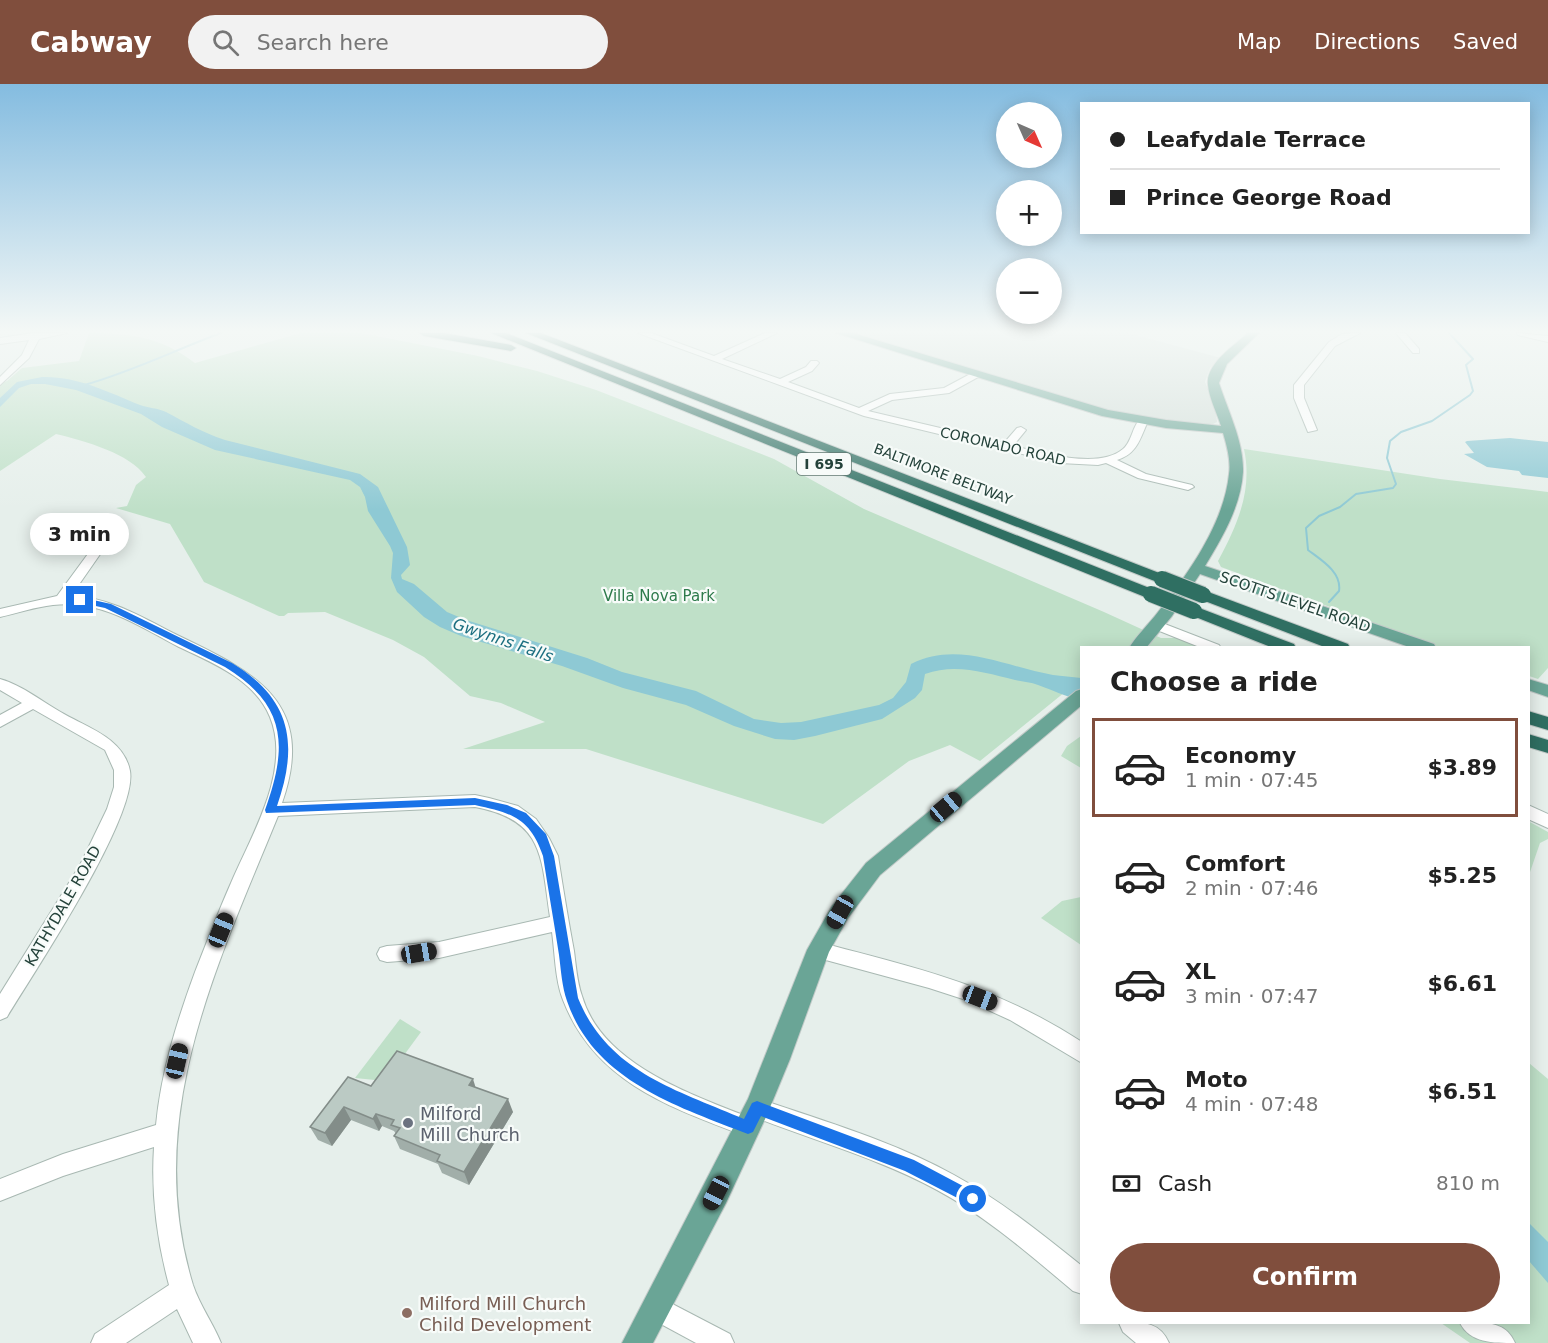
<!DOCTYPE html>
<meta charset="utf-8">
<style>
body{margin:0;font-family:"DejaVu Sans",sans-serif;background:#f2f2f2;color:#222;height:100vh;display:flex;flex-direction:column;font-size:22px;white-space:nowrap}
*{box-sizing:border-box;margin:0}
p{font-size:20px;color:#767676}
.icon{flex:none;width:33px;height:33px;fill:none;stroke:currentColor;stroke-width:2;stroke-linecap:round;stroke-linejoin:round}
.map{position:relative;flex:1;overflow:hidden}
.drawer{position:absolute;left:1080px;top:562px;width:450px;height:678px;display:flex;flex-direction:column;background:#fff;border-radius:0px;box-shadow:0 3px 15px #0003}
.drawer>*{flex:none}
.hud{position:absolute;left:1080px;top:18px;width:450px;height:132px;border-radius:0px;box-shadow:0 3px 15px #0003;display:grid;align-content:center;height:132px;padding:0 30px;background:#fff}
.needle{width:39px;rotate:135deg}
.tools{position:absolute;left:996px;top:18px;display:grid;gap:12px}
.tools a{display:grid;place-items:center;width:66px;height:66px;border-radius:50%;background:#fff;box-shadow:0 3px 15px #0003;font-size:30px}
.end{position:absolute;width:27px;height:27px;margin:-14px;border:8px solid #1a73e8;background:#fff;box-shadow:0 0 0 3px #fff}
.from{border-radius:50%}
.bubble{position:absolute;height:42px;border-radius:21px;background:#fff;box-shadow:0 3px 15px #0003;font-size:20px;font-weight:800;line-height:42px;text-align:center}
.car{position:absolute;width:18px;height:36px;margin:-18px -9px;border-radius:8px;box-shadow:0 0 4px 2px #0007;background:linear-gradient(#222 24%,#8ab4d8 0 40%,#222 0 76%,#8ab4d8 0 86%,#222 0)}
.hud b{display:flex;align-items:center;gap:21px;height:57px;font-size:22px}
.hud b+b{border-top:2px solid #e0e0e0}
.hud i{width:15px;height:15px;background:#222}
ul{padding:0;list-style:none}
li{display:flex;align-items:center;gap:18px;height:99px;margin:0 12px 9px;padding:0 18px;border:3px solid transparent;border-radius:0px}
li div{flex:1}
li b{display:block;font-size:22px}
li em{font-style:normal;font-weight:800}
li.on{border-color:#804e3d}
li>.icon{width:54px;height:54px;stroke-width:1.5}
h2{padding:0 30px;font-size:27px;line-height:72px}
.pay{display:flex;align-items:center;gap:15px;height:66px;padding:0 30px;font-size:22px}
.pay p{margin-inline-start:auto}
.cta{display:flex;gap:12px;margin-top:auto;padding:12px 30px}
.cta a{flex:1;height:69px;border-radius:36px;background:#804e3d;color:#fff;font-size:24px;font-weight:800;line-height:69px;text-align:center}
header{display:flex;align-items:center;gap:36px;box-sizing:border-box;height:84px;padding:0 30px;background:#804e3d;color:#fff}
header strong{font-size:28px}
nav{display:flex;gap:33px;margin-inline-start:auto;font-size:21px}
.search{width:420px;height:54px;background:#f2f2f2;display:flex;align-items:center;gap:15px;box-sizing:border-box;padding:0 21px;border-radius:33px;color:#767676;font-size:22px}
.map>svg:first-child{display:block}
</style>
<header>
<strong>Cabway</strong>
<div class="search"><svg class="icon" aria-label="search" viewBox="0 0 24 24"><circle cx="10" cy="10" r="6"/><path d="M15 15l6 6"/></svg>Search here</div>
<nav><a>Map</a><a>Directions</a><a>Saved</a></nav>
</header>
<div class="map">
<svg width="1548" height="1259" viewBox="0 0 1548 1259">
<rect width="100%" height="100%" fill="#e6efeb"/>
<path fill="#d4dfda" d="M850,249H1128L1221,274L1210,284L1205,298L1215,321L1217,338L1209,342L1190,340L1108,326Z"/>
<g fill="#bfe0c8">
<path d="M89,249C130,249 161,253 195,279L301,249H361L478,272L537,287L596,306L774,375L864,425L1104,528L1161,554H1177L1200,564H1082L1081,595L980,677L950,661L909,677L823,740L586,665H463L545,638L501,619L470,612L424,573L393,556L325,528L288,529L284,532H279L204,498L170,440L116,424L127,422L136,401L146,393C130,369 84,357 56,350L0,387V300L7,297L22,284L79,277Z"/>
<path d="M1244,365L1440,395L1548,408V584L1538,595L1529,592L1528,564H1442L1221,483L1218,477C1237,442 1253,406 1244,365Z"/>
<path d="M1081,652V684L1061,672L1067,662Z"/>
<path d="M1528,737L1548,748V755L1540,759L1529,791Z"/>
<path d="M1081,813H1082L1081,861L1041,834L1062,817Z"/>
<path d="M400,935L421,948L385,997L355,994Z"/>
<path d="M1529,979L1548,995V1259H1470L1441,1239H1528Z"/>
</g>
<g fill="#8ec9d4">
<path d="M42,293C77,292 108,308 140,321C148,324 158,324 166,328C187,339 201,348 225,356L360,390L378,403L407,463L410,481L401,491L402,495L414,500L447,528L466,536L587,574L622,588L696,607L754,635L781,639L801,638L879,621L893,614L906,598L911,580C958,556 1006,583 1053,591C1062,592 1072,593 1081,594V616C1063,612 1055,607 1038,601C1031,598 1023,598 1015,596C985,589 956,579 925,590L922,606L915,614L882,635L815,652L794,656L775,655L734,642L686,621L623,604L562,582L461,552L440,543L424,533L397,508L391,494L393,469L390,462L368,427L365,413L360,403L350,396L215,366L162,343L141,330L76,306L45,300H31L19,304L0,323V314L17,298Z"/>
<path d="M1510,354L1548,358V394L1522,391L1519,387L1487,383L1464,370L1474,369L1465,358L1467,357Z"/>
<path d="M1529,1139L1548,1158V1199L1529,1177Z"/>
</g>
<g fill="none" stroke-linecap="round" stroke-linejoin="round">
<g stroke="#8ec9d4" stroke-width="2">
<path d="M84,301C131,288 175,266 221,249"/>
<path d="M1329,518L1339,507C1342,488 1321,476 1308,466L1306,444L1319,432L1340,423L1356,410L1393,404L1396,400L1387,374L1390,357L1401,348L1432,337L1470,311L1473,307L1466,281L1473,275L1449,249"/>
</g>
<g stroke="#a8b8b2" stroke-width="2">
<g id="minor">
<path d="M33,249H67L39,255L29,274L0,301V293L22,271L29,256L0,260V254Z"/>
<path d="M638,249H651L714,272L765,249H777L722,275L780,295L806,283L811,277H817L819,279L812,287L788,298L859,324L890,310L944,304L974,288H980V292L949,309L892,316L868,327L1004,359L1017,344L1021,343L1026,346L1013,362C1042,368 1098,386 1123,365C1133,357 1132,339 1143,334L1148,337C1140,355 1137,370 1117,376L1146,390L1192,401L1194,403L1188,406L1138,394L1106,379L1098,381L1060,379L864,332Z"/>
<path d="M1360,249L1335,262L1304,301V314L1317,346L1308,348L1294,314V301L1329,258L1342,250Z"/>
<path d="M1396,249H1405L1419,265V269H1413Z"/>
<path d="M1517,249L1548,252V258L1518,251Z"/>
<path d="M97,462L103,466L71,512C108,513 140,532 173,549C252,587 318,616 282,719L475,711L489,714L518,722L536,735L549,754L558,772C563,804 568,835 574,867C576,882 577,898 582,912C602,982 696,1012 756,1036L759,1043L756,1050L748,1053C672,1024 595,999 563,916C555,896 555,869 552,848L439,874L387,878L380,876L377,870L380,864L387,862L439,858L550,833C541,774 545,736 475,723L278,732C216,884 142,1034 193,1201C200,1222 213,1239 221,1259H193L177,1225L126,1259H91L95,1250L169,1201C157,1157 151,1109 154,1063L63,1092L0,1117V1095L63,1070L156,1041C161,988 177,937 195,888C207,858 218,828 231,799C251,752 292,686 270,633C255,596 213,579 179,563C139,542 100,515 53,521C35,523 18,529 0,533V525L57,512L93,463Z"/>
<path d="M1157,537L1219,561L1221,564H1202L1152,544L1150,541L1152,538Z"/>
<path d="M0,595C22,601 44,619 64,630C89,644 124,655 130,687C138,733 34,888 7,933L0,936V910L80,781L107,725L114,703V686L105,666L33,625L0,643V631L22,619L0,606Z"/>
<path d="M1528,721L1548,730V744L1528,735Z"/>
<path d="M818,858C917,884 994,901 1082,958V979L1010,936L966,916L929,904L811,872L809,866L811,860Z"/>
<path d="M757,1014C823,1037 893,1057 954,1091C1000,1116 1041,1149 1082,1182V1210L1073,1207C1030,1171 987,1133 937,1106C878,1074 812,1056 749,1031L746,1024L749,1017Z"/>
<path d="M657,1212L730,1250L734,1259H696L648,1233L645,1224L648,1215Z"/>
<path d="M1119,1239C1141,1239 1159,1236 1169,1259H1136L1123,1248Z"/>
<path d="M1460,1239C1482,1239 1505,1235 1515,1259C1493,1259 1470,1259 1460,1239Z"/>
</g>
</g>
<g stroke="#c2cac8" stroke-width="2">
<g id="major">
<path d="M836,249H853L1108,326L1166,336L1221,342C1217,329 1209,314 1208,301C1205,280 1235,261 1248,249H1259L1227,280L1219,299C1228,327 1244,358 1243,388C1241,422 1222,454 1205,482L1434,560L1436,564H1412L1200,490L1172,532L1146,564H1129C1137,551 1149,540 1158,528C1188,490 1224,440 1229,390C1231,377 1227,362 1223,349L1166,344L1102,332Z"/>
<path d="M1528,595L1548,601V613L1528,606Z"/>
<path d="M1082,605V621L880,791L848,834L829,868L790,975L766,1033L726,1119L653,1259H622L748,1015L807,866L832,822L866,779L1076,607Z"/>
</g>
</g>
<g stroke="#c2cac8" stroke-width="2">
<g id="highway">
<path d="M419,249H444L511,261L516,264L511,267L424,252Z"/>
<path d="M491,249H506L1157,507L1159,510L1157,513H1145Z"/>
<path d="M526,249H541L1167,492L1170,495L1167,498H1157Z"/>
<path d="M1203,506L1348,560L1350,564H1327L1197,514L1195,511Z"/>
<path d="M1194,522L1294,560L1296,564H1273L1188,530L1186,527L1188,524Z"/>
<path d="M1528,627L1548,633V646L1528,640Z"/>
<path d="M1528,650L1548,656V669L1528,663Z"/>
</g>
</g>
<use href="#minor" fill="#fff" fill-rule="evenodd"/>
<use href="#major" fill="#6aa596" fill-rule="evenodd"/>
<use href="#highway" fill="#2f6f62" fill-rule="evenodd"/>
<g stroke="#c2cac8" stroke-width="18" stroke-linecap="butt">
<g id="highway-bridge">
<path d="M1162,495L1203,511"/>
<path d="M1151,510L1194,527"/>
</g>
</g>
<use href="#highway-bridge" stroke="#2f6f62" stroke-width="16"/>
</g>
<path fill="#a1aea9" d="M371,1002L476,1003L513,1028L469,1101L442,1089L438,1080L400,1065L394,1052L396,1050L394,1047L382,1042L379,1047L351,1036L332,1062L318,1056L310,1043Z"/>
<g fill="#838d89">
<path d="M473,995L477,1008L469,1001Z"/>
<path d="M508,1015L513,1028L469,1101L464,1088Z"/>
<path d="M344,1023L351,1036L332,1062L325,1049Z"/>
<path d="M376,1030L382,1042L379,1047L373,1035Z"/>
</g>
<path fill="#bbcac4" stroke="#838d89" stroke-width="1.5" d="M397,967L473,995L469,1001L508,1015L464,1088L437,1077L440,1071L394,1052L400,1044L391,1041L394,1036L376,1030L373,1035L344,1023L325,1049L310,1043L348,993L371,1002Z"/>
<linearGradient id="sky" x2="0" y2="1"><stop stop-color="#84bce0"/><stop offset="0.58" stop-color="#f4f8f6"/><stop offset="1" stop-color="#f4f8f6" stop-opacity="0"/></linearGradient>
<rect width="1548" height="426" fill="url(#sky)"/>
<path fill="#1a73e8" d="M80,513L111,520L232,579C291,615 299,659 277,722L475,714L507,721L526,729L546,750L554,772L578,914C608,988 677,1006 744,1035L752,1019L757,1017L914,1076L978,1110L980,1115L978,1120L973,1122L905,1087L761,1032L753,1048L748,1050C676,1022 594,996 567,917C562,903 561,886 559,871C554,838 548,805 543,772C530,734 512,729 475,721L266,729L265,726C288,662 287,621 225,583L105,524L77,518L76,516Z"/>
<circle fill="#6b7280" stroke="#f7fbf9" stroke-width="2" cx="408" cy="1039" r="6"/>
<circle fill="#8d6e63" stroke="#f7fbf9" stroke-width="2" cx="407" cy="1229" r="6"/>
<g text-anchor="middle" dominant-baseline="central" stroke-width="4.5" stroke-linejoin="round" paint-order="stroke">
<g font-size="14" fill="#24423a" stroke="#f7fbf9">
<text transform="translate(1003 362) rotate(13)">CORONADO ROAD</text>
<text transform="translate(943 390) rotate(21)">BALTIMORE BELTWAY</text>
</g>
<rect fill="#f7fbf9" stroke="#637a73" stroke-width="1.5" x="797" y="369" width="54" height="22" rx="4.5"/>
<g font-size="14" font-weight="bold" fill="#24423a">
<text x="824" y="380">I 695</text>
</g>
<g font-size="15" fill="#2d7a4b" stroke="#f7fbf9">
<text x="659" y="512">Villa Nova Park</text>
</g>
<g font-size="15" fill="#24423a" stroke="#f7fbf9">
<text transform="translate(1295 518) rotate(19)">SCOTTS LEVEL ROAD</text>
<text transform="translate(63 822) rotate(-60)">KATHYDALE ROAD</text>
</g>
<g font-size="16" font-style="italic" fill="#1c6f80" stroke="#f7fbf9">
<text transform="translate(503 556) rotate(19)">Gwynns Falls</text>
</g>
<g font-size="18" fill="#5b616d" stroke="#f7fbf9" text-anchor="start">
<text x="420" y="1029">Milford<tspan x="420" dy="21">Mill Church</tspan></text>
</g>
<g font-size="18" fill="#785e54" stroke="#f7fbf9" text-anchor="start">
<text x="419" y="1219">Milford Mill Church<tspan x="419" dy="21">Child Development</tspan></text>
</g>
</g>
</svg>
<div class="tools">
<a><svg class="needle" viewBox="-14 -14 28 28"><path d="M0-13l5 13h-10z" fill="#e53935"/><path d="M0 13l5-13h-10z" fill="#767676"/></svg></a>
<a>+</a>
<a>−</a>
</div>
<i class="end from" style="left:973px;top:1115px"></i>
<i class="end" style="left:80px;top:516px"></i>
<div class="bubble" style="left:30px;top:429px;width:99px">3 min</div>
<i class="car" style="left:946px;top:723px;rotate:50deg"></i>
<i class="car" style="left:840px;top:828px;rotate:209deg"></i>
<i class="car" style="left:221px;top:846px;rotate:22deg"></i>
<i class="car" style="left:419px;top:869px;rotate:81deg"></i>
<i class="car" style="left:980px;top:914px;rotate:111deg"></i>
<i class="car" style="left:177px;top:977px;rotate:13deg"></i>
<i class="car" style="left:716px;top:1109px;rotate:207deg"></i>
<div class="hud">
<b><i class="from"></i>Leafydale Terrace</b>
<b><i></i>Prince George Road</b>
</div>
<section class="drawer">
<h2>Choose a ride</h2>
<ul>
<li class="on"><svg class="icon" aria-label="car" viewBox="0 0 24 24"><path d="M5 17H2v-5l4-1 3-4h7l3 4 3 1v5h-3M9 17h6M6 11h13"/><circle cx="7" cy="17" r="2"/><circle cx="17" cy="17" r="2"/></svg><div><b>Economy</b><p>1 min · 07:45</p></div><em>$3.89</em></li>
<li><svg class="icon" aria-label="car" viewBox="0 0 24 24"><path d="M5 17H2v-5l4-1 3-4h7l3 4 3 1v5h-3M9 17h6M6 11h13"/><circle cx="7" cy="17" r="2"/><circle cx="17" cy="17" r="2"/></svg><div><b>Comfort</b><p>2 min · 07:46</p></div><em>$5.25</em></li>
<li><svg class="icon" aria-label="car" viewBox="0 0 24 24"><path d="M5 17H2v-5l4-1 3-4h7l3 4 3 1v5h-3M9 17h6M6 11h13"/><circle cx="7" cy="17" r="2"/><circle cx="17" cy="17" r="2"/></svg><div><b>XL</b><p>3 min · 07:47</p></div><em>$6.61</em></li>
<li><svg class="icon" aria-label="car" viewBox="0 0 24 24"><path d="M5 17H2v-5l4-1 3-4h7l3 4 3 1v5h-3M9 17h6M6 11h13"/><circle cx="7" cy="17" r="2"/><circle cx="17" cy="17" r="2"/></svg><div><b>Moto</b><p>4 min · 07:48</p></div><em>$6.51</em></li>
</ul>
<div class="pay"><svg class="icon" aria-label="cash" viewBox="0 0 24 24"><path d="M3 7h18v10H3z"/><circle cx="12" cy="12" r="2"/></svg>Cash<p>810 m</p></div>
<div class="cta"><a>Confirm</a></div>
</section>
</div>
